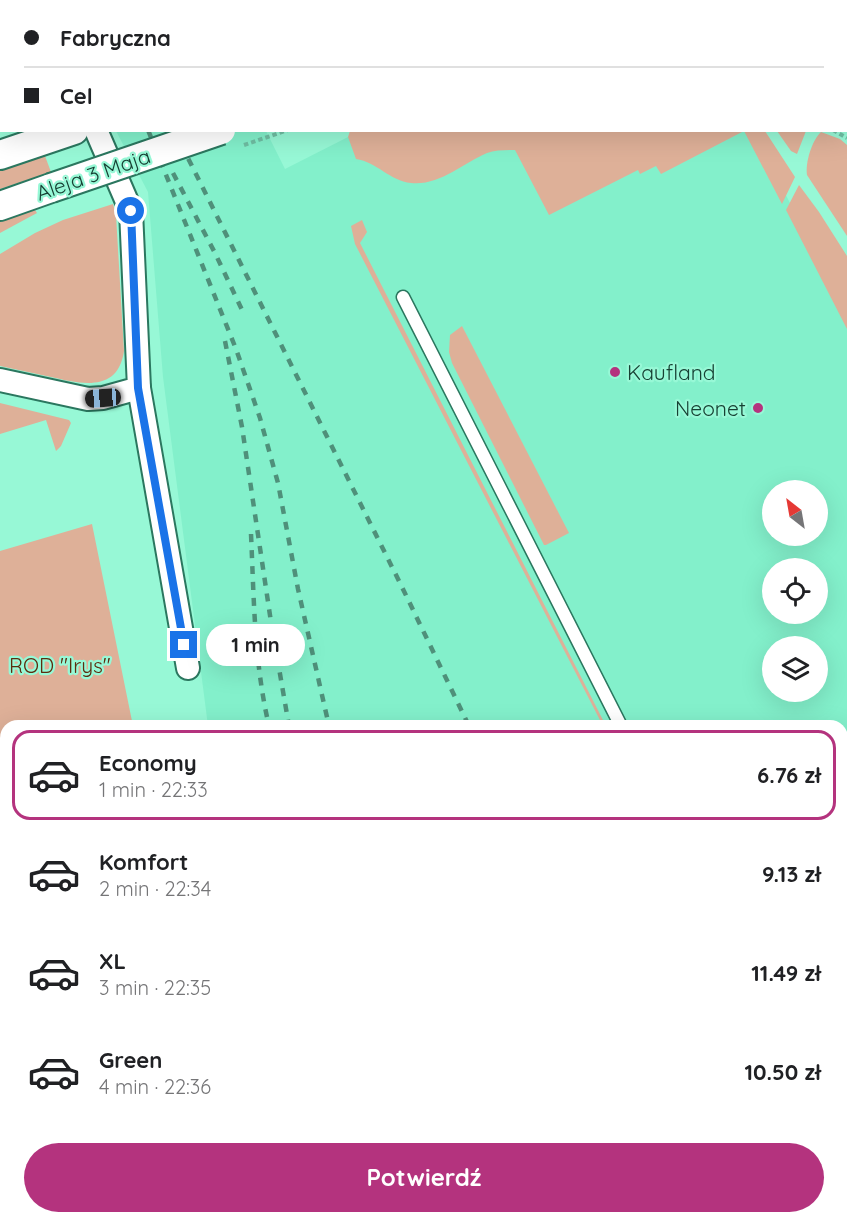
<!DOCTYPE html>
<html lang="pl">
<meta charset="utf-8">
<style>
body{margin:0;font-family:Quicksand,sans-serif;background:#f2f2f2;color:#202124;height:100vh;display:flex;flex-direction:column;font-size:22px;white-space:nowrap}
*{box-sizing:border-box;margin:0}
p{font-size:20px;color:#757577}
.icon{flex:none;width:33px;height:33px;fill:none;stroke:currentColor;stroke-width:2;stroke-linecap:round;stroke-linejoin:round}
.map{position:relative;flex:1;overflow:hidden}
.side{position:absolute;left:0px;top:720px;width:848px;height:504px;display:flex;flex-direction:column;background:#fff;border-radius:18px 18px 0 0;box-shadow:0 6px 24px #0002}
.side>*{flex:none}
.guide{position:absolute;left:0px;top:0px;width:848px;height:132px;box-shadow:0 6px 24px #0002;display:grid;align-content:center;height:132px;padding:0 24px;background:#fff}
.needle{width:39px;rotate:329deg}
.buttons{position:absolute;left:762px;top:480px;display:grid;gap:12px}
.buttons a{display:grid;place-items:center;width:66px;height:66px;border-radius:50%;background:#fff;box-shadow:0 6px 24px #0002;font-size:30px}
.end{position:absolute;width:27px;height:27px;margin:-14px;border:8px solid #1a73e8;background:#fff;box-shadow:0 0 0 3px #fff}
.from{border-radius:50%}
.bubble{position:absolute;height:42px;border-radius:21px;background:#fff;box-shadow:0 6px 24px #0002;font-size:20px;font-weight:800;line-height:42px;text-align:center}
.car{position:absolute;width:18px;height:36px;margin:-18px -9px;border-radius:8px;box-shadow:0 0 4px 2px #0007;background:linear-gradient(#222 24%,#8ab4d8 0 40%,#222 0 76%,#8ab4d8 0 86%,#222 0)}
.guide b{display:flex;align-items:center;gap:21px;height:57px;font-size:22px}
.guide b+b{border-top:2px solid #e0e0e0}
.guide i{width:15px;height:15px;background:#202124}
ul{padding:10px 0 0;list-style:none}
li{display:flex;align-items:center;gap:18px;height:90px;margin:0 12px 9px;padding:0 12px;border:3px solid transparent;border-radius:18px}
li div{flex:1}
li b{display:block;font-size:22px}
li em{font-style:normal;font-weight:800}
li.on{border-color:#b4337e}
li>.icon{width:54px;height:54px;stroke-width:1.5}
.primary-button{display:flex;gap:12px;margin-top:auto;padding:12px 24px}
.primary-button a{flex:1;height:69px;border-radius:36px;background:#b4337e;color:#fff;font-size:24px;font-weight:800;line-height:69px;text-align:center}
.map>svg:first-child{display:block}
</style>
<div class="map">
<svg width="847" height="1224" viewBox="0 0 847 1224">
<rect width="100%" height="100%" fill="#97f8d6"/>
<g fill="#83f0cb" fill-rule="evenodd">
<path d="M33,0H205L206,1L34,2Z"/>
<path d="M116,131H266L285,169L348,137L752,131L847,311V1179L842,1167V726H208L163,377L148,192ZM772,490H818V536H772ZM772,568H818V614H772ZM772,646H818V692H772Z"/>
<path d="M842,1201L847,1213V1224H351L348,1218H842Z"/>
</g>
<g fill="#deb098">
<path d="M205,0H402L388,2Z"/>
<path d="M350,131H765L795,177L782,204L744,131L661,174L656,166L640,174L638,170L549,215L515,150C506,150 495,150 487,153C462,164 439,186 411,183C390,181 377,162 356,159L348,137Z"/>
<path d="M777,131H806L797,154L791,151Z"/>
<path d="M821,132L840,139L847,145V236L807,175C805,163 812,140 821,132Z"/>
<path d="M45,156L51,172L0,189V171Z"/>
<path d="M799,185L819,212L847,256V329L786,210Z"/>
<path d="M113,204L116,215L124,351C118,393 81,384 51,377C34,373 17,370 0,366V254L35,233L63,220Z"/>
<path d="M35,210L37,213L0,233V222Z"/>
<path d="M362,220L367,232L360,243L606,726H603L355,244L351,226Z"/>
<path d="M462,326L569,533L546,545H544L452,363L449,352L450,335Z"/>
<path d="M0,403L69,420L71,423L61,446L56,451L46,420L0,434Z"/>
<path d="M92,524L133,726H6V1218H327L331,1224H0V551Z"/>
<path d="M842,1128L847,1131V1179L842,1167Z"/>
</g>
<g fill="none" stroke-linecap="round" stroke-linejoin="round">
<g stroke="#2b775f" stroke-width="15">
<g id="service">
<path d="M403,297L621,726"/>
<path d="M842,829L847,827"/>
<path d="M842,1112L847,1117"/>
</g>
</g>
<g stroke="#2b775f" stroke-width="26">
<g id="minor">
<path d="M0,0L2,2"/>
<path d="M0,380L88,399L103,398L139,388L131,211L96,130"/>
<path d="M139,388L188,668"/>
</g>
</g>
<g stroke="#2b775f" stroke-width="32">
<g id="tertiary">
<path d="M846,25H847"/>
<path d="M846,99L847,100"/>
<path d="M0,155L74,130"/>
<path d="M0,206L51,188"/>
</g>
</g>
<g stroke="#6fbea3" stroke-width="4" stroke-dasharray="4.5 3" stroke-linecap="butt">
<path d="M725,0V2"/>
<path d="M501,2L518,0"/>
<path d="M833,130L847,138"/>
<path d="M716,1218L719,1224"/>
<path d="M745,1218L748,1224"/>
</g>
<use href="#service" stroke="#fff" stroke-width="12"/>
<use href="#minor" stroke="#fff" stroke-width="22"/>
<use href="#tertiary" stroke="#fff" stroke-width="28"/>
<g stroke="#4f907a" stroke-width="4.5" stroke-dasharray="8 8" stroke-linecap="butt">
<path d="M89,0V2"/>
<path d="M112,0L113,2"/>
<path d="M148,130L236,349L260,418L278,483L298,589L329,726"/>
<path d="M174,130L402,587L469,726"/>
<path d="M173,173L215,253L244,314"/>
<path d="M225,341L242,427L271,622L289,726"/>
<path d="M251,534C254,599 254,662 269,726"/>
<path d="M451,1218L453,1224"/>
<path d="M471,1218L473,1224"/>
<path d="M682,1218L685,1224"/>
</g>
<g stroke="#2b775f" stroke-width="32" stroke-linecap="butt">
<path id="tertiary-bridge" d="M51,188L221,130"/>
</g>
<path stroke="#6fbea3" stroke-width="4" stroke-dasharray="4.5 3" stroke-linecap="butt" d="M244,145L288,130"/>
<use href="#tertiary-bridge" stroke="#fff" stroke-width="28"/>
</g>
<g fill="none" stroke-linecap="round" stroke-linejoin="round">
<path stroke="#1a73e8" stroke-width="8" d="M131,211L138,388L184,645"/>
</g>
<g fill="#b4337e" stroke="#97f8d6" stroke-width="2">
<circle cx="615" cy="372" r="6"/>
<circle cx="758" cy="408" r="6"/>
</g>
<g text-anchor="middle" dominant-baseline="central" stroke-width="4.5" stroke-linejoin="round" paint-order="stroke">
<g font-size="21" fill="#174033" stroke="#97f8d6">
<text transform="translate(93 174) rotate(-19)">Aleja 3 Maja</text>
</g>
<g font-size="21" fill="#174033" stroke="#97f8d6" text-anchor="start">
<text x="627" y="372">Kaufland</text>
<text x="746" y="408" text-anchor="end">Neonet</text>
</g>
<g font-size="21" fill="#5c2c0f" stroke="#97f8d6">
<text x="60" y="665">ROD "Irys"</text>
</g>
</g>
</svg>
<div class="buttons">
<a><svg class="needle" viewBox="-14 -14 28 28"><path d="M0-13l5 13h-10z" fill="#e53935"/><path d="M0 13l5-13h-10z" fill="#757577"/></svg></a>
<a><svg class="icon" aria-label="locate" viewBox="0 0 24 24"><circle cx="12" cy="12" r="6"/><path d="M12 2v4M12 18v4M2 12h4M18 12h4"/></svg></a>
<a><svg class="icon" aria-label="layers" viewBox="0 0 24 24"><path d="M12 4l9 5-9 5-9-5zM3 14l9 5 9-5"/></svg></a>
</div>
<i class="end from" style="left:131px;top:211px"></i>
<i class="end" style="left:184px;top:645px"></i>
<div class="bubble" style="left:206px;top:624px;width:99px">1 min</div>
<i class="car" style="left:103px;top:398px;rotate:266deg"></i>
<div class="guide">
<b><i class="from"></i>Fabryczna</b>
<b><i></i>Cel</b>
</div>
<section class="side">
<ul>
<li class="on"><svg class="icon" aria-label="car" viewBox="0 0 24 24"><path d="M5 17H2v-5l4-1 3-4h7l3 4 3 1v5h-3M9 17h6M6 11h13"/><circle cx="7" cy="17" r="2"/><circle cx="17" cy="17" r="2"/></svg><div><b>Economy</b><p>1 min · 22:33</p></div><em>6.76 zł</em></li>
<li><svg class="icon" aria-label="car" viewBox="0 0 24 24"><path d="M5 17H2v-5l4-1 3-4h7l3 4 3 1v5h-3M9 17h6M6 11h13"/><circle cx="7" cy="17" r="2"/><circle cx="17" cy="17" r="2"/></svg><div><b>Komfort</b><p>2 min · 22:34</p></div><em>9.13 zł</em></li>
<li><svg class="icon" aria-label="car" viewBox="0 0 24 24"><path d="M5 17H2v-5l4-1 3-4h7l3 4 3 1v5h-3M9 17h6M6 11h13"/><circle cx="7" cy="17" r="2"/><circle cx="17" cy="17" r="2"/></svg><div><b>XL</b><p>3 min · 22:35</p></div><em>11.49 zł</em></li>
<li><svg class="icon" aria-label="car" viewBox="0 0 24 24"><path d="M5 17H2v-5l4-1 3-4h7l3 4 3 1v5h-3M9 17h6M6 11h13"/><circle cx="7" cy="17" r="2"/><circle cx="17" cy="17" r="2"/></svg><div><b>Green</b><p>4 min · 22:36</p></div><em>10.50 zł</em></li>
</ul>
<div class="primary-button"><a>Potwierdź</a></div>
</section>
</div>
